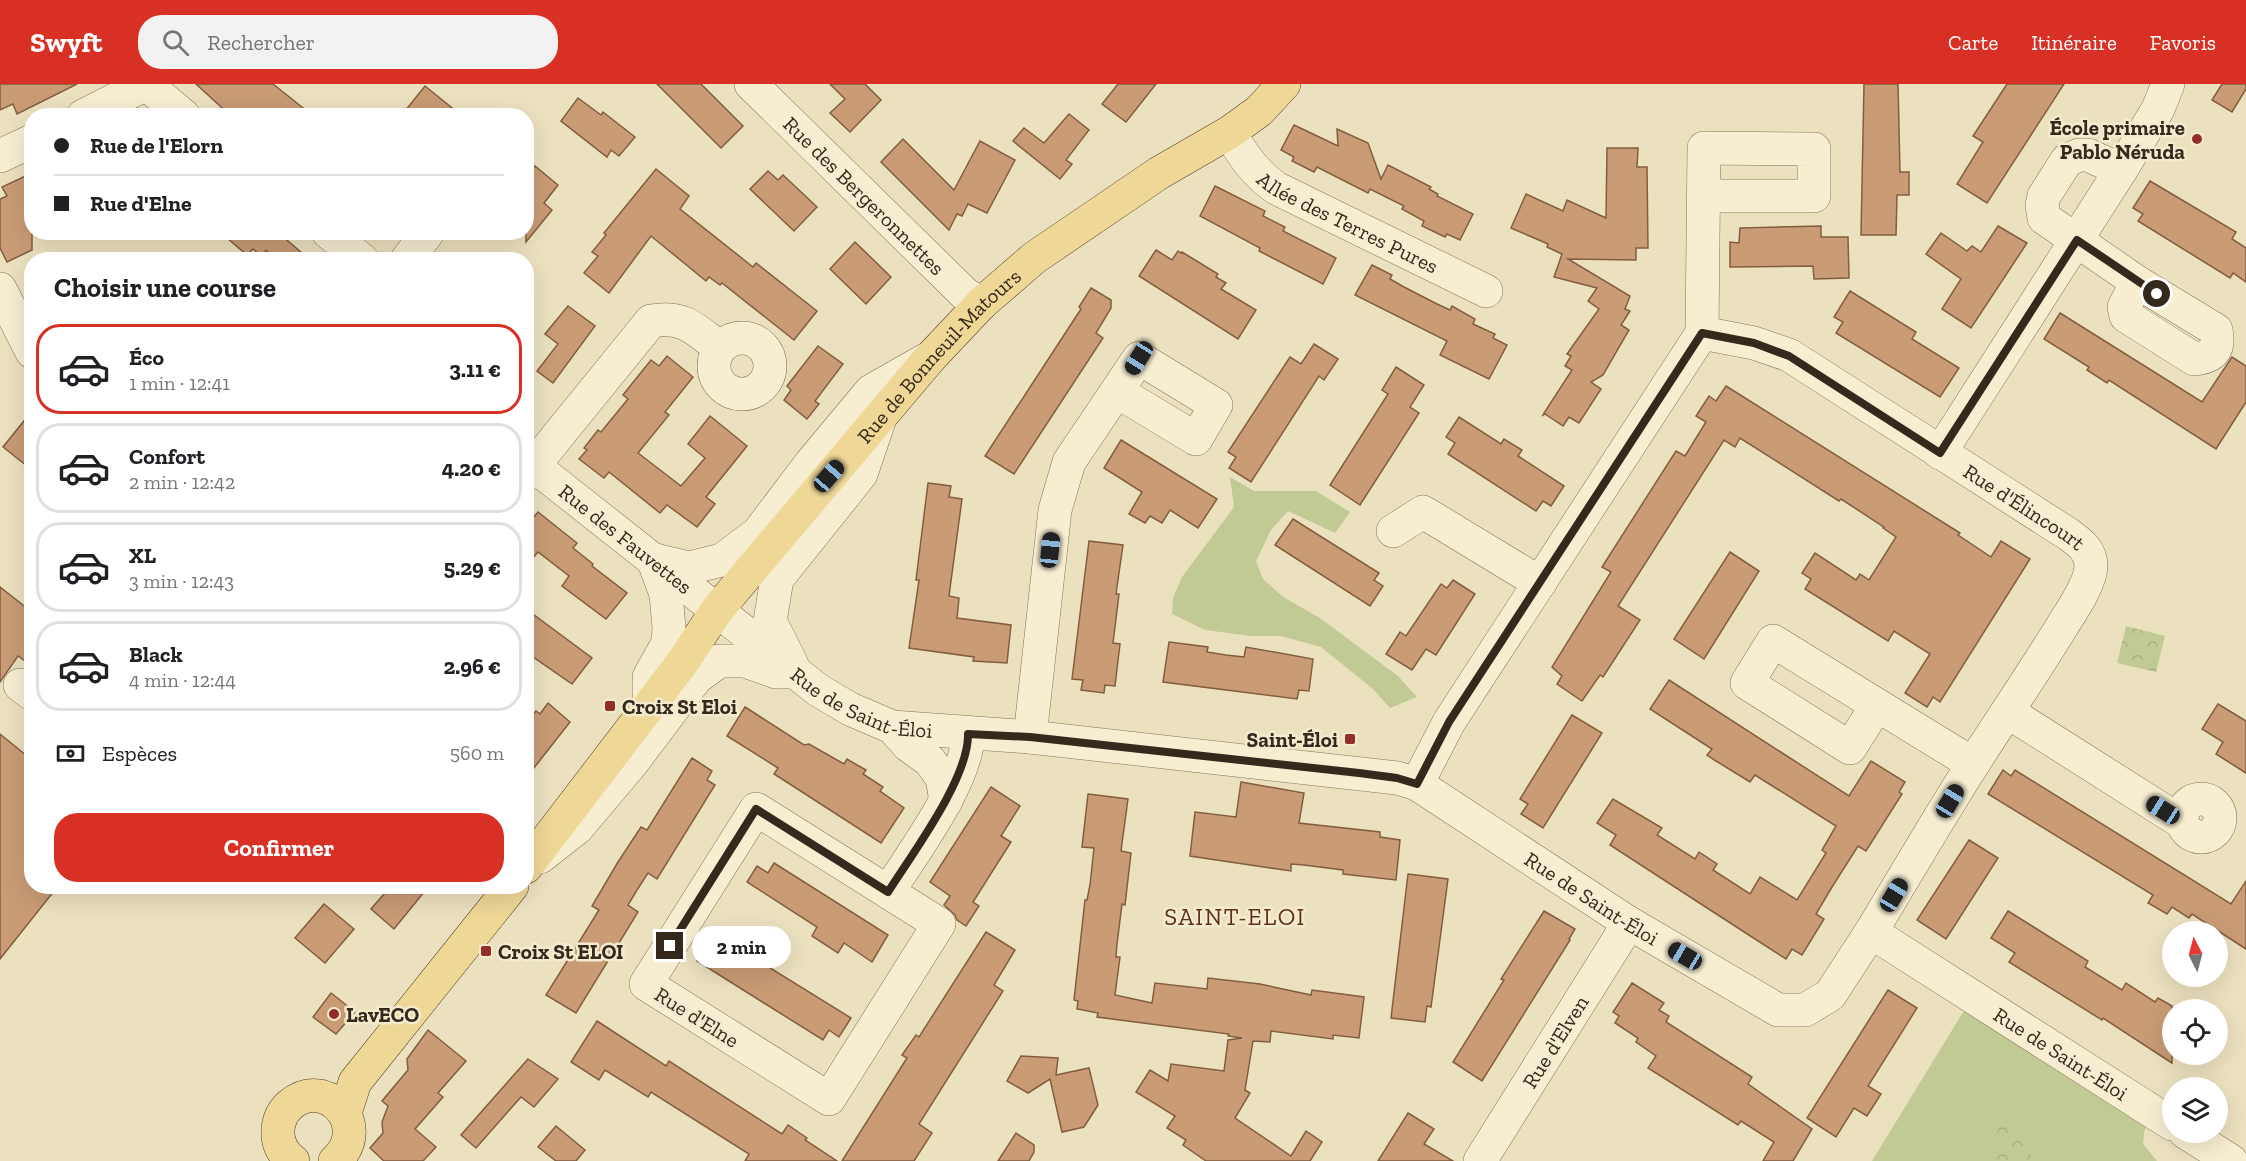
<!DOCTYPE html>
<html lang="fr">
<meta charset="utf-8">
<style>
body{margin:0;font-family:"Zilla Slab",serif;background:#f2f2f2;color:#202124;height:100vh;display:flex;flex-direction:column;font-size:22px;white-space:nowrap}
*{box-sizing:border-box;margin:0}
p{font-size:20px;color:#757577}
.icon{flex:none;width:33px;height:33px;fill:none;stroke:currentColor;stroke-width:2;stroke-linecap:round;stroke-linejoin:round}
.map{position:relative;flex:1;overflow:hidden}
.drawer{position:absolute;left:24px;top:168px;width:510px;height:642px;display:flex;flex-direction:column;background:#fff;border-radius:24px;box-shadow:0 6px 24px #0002}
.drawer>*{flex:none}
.top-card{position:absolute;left:24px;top:24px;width:510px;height:132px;border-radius:24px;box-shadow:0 6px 24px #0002;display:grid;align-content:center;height:132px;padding:0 30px;background:#fff}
.needle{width:39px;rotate:354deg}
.tools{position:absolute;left:2162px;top:837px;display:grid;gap:12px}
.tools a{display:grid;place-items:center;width:66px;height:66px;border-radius:50%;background:#fff;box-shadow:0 6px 24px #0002;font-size:30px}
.end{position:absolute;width:27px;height:27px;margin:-14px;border:8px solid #34291c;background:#fff;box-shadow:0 0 0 3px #fff}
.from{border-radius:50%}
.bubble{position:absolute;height:42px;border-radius:21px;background:#fff;box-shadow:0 6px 24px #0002;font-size:20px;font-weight:700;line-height:42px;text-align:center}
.car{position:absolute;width:18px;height:36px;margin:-18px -9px;border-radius:8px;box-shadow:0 0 4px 2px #0007;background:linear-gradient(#222 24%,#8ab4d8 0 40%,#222 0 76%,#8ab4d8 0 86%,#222 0)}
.top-card b{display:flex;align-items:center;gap:21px;height:57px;font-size:22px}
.top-card b+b{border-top:2px solid #e0e0e0}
.top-card i{width:15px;height:15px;background:#202124}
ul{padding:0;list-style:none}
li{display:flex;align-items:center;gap:18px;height:90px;margin:0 12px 9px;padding:0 18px;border:3px solid #e0e0e0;border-radius:24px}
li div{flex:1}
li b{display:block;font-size:22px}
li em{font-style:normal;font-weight:700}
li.active{border-color:#d93025}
li>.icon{width:54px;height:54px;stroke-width:1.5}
h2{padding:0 30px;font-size:27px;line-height:72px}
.pay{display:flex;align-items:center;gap:15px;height:66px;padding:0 30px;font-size:22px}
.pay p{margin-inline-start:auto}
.button{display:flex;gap:12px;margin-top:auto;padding:12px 30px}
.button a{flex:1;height:69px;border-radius:24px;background:#d93025;color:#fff;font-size:24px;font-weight:700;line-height:69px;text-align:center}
header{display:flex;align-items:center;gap:36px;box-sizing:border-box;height:84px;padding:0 30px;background:#d93025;color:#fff}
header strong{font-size:28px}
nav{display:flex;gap:33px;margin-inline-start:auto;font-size:21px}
.search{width:420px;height:54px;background:#f2f2f2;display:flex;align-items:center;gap:15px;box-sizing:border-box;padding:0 21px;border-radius:24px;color:#757577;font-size:22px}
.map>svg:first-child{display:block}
</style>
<header>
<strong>Swyft</strong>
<div class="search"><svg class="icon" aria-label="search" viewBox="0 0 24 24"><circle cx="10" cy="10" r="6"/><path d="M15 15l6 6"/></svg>Rechercher</div>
<nav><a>Carte</a><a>Itinéraire</a><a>Favoris</a></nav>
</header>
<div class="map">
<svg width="2246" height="1077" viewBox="0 0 2246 1077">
<defs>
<pattern id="park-crowns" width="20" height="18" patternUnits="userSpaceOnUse" patternTransform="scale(1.5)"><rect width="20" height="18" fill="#c1ca94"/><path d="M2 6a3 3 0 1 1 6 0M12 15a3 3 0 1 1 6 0" fill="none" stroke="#a6ae7f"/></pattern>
</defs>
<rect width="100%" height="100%" fill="#ece1bf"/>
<g fill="#c1ca94">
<path d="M1230,393L1254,407H1316L1350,428L1335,449L1288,427L1271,446L1256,477L1263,495L1283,513L1320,534L1398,592L1417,613L1390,624L1373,605L1321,563L1281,552H1251L1205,546L1172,530L1173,514L1182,493L1234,423Z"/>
<path d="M1968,920L2151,1032L2144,1048L2143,1060L2157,1077H1872Z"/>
</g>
<g fill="url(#park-crowns)">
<path d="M2126,542L2165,552L2156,588L2117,579Z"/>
<path d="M1997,1040L2029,1051L2031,1077H1995Z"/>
</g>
<g fill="#c99c76" stroke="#835d3f" stroke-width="1.5">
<path d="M0,0H77L17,30L13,20L0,26Z"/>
<path d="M196,0H273L313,32H231Z"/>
<path d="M657,0H701L743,42L721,64Z"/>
<path d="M830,0H865L881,16L850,48L830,29L845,15Z"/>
<path d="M1118,0H1156L1126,38L1102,20Z"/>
<path d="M1864,0H1898L1900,88H1909V111H1897L1896,151H1861Z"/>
<path d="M2007,0H2064L1987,119L1957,100L1983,58L1973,52Z"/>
<path d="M2222,0H2246V5L2232,28L2212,16Z"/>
<path d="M425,2L462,32H401Z"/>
<path d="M578,14L601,31L603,28L635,53L619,72L611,66L607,73L561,37Z"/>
<path d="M1069,30L1089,46L1066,76L1072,80L1060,95L1013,57L1024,44L1044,59Z"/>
<path d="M1294,41L1338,62L1337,45L1368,59L1381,95L1388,81L1431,103L1429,105L1438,110L1437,112L1473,130L1460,156L1447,150L1445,153L1422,142L1424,137L1402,125L1404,122L1370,105L1368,109L1317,83L1314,88L1292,77L1294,73L1281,66Z"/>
<path d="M903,55L954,106L980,57L1015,76L987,129L968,120L962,132L957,130L949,146L881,78Z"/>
<path d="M1607,64H1638L1637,83H1647L1648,164H1636V176L1568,175L1630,212L1625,225L1630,227L1621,241L1629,246L1603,291L1591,298L1601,305L1579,339L1569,333L1563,342L1545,330L1543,331L1544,329L1572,286L1565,282L1571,272L1567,270L1599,225L1588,217L1597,204L1554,193L1562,170L1547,163L1548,160L1511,144L1526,110L1563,127L1567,116L1606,134Z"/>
<path d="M535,82L558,101L544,119L552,126L526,158V93Z"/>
<path d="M656,85L689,112L680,125L753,183L756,179L817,227L794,256L722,199L720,201L709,193L706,197L651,152L609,209L584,189L598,172L592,168L606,151L604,149Z"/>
<path d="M768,87L778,96L783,91L817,123L794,147L750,105Z"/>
<path d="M32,89V166L7,178L0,164V115L7,112L2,103Z"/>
<path d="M2150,97L2236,148L2232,155L2246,164V198L2233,189L2230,194L2138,137L2143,130L2133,124Z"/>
<path d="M1215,102L1265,127L1263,132L1285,143L1283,147L1336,174L1323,200L1259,167L1260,164L1200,132Z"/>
<path d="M1821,142V153H1848L1849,194L1814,195L1813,182L1730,183V158L1739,159L1740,144Z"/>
<path d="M1998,142L2027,159L1971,244L1942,225L1961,195L1926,170L1941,149L1967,167L1972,162L1981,168Z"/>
<path d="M220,148H281L280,150L310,176H278L266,166L262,172L253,165L247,171Z"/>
<path d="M855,158L891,193L866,220L830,185Z"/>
<path d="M1156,166L1172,176L1178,167L1181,169L1182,168L1218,190L1216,193L1226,199L1221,205L1256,226L1238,255L1139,192Z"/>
<path d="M1372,181L1392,191L1390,195L1404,203L1437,220L1450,226L1452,222L1475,235L1473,240L1495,250L1493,254L1507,261L1489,295L1440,271L1447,257L1355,211Z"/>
<path d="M1091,204L1111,216V224L1096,249L1103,254L1014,390L985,372L1081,225L1079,223Z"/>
<path d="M1850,207L1916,248L1912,255L1959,284L1940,313L1836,249L1843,238L1834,233Z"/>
<path d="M568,222L595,242L553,299L537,287L558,260L545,250Z"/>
<path d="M2060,229L2202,318L2232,273L2246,282V318L2216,365L2109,296L2107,299L2087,286L2089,283L2044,255Z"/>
<path d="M1314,260L1338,275L1324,296L1319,292L1251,398L1229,384L1236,373L1228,368L1290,273L1301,280Z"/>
<path d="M818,262L843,280L815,317L819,320L807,335L784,316L791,306L787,302Z"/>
<path d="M667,272L693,293L665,328L669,331L638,369L681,402L705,374L688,360L710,332L747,362L706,413L715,420L697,443L667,421L660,429L609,388L604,394L579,375L587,366L584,364L598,346L601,348L628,315L623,311L651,276L659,282Z"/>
<path d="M1396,283L1424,301L1410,323L1419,329L1360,421L1330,401L1388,310L1382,306Z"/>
<path d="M1726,302L1960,449L1958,451L1991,473L2001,457L2030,475L1940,618L1933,613L1927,623L1905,609L1930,570L1894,547L1888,557L1805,505L1811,495L1802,489L1815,469L1856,496L1860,490L1869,496L1896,453L1883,444L1884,443L1841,415L1839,417L1740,354L1735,363L1724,356L1618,522L1640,536L1603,593L1600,591L1582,617L1557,600L1562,592L1552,583L1611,488L1602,483L1676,367L1685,372L1706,338L1696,332L1709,312L1716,317Z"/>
<path d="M32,327V386L3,363Z"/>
<path d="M1459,333L1501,360L1504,355L1522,366L1518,372L1564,402L1551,422L1543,417L1536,427L1448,370L1455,359L1446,353Z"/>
<path d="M1121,356L1217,415L1198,444L1170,426L1162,439L1150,432L1145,439L1129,430L1142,408L1104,384Z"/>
<path d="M928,399L951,402L949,413L962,415L949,512L959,514L957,534L1011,541L1007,579L973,577L974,573L909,564L919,496H916Z"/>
<path d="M538,428L577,459L573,464L593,480L592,482L627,509L606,535L562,502L569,492L538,468L526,482V442Z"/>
<path d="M1293,435L1379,489L1374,496L1383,502L1370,522L1275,461Z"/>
<path d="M1089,457L1123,461L1116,510H1119L1113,559L1120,560L1115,602L1105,601L1104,609L1081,606L1083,596L1072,595Z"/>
<path d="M1730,468L1759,487L1704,575L1674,555Z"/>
<path d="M1453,496L1475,510L1436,571L1426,565L1412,586L1386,570L1400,548L1406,552L1441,500L1447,504Z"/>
<path d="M0,503L32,528V582L18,572L0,598Z"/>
<path d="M526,525L592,574L572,600L526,568Z"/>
<path d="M1169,558L1208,563L1207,568L1226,571L1244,573L1246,563L1313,575L1309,607L1299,606L1297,615L1163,598Z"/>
<path d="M1669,596L1849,712L1871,677L1905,698L1899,708L1902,710L1866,767L1858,762L1832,803L1816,830L1824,835L1802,871L1792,865L1786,875L1738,844L1610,761L1616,751L1597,739L1613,715L1662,744L1657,751L1695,775L1699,768L1717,780L1713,786L1750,810L1760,793L1797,816L1826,769L1822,766L1836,742L1755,691L1750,698L1716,677L1707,671L1712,665L1650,625Z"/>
<path d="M548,619L570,638L526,694V639L536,627L540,630Z"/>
<path d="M2218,620L2246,637V689L2216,670L2223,658L2202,645Z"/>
<path d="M745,623L804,661L809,660L844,680L847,675L857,681L866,686L863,690L883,703L880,707L904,724L881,759L782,695L774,690L778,684L727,652Z"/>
<path d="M1572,631L1602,649L1543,744L1521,730L1528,720L1520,715Z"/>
<path d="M0,650L32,676V802H58L0,875Z"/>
<path d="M692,674L712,687L707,696L715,701L657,795L648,789L637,806L628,821L638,828L576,929L546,911L599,826L592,822L618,778L641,743L647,746Z"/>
<path d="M2003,686L2011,692L2015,686L2231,820L2246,797V865L2192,830L2189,834L2172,823L2167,830L2148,819L2153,811L1988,710Z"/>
<path d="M1241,698L1304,709L1299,739L1380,748V753L1400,756L1396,796L1343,790V786L1304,781L1291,780V787L1190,772L1195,728L1236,733Z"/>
<path d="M991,703L1020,722L1001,752L1011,758L973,818L979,822L966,842L957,836L955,831L944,821L950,812L930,798Z"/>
<path d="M1088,710L1128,715L1121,767L1131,769L1125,821L1122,820L1117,860L1116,873H1120L1115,911L1152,919L1155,899L1207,905L1208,894L1260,900L1311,911L1312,906L1364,913L1359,954L1333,951V955L1271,947L1270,958L1253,957L1245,1006L1250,1009L1235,1034L1291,1072L1306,1047L1322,1058L1310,1077H1206L1183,1061L1186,1056L1167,1044L1175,1032L1136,1008L1150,986L1168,997L1171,980L1224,987L1228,956L1242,954L1228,952L1229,950L1097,933L1098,929L1077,925L1078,917L1074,916L1085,816H1087L1090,801L1094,764L1082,763Z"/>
<path d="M1969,756L1998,774L1946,855L1917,836Z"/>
<path d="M774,779L888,851L872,878L844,859L838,869L812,852L817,843L747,798L757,782L768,789Z"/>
<path d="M1408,790L1448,795L1431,923L1427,922L1425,938L1391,934Z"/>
<path d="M391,802H429L394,845L371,825Z"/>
<path d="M324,820L354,845L325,879L295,854Z"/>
<path d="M1544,827L1575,845L1569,855L1570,856L1482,997L1453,978L1504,896L1501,895Z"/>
<path d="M2008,827L2088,877L2085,883L2122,906L2126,899L2155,918L2158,914L2172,922V979L2103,934L2102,936L2009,878L2015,869L1991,854Z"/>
<path d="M986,848L1015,866L994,901L1003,907L919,1040L932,1049L914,1077H842L907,974L902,971L916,951L919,953Z"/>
<path d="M714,849L851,934L839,953L829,946L823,956L697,877Z"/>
<path d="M1632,899L1664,919L1659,926L1669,932L1666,938L1752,993L1748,1000L1812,1045L1793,1077H1763L1774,1058L1741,1037L1738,1041L1648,984L1656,972L1636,958L1638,954L1615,939L1619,932L1613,928Z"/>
<path d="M1888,906L1917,924L1868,1002L1881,1010L1867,1032L1854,1024L1836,1053L1807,1034Z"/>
<path d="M331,909L355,928L336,950L313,933Z"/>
<path d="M597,937L666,982L669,977L782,1050L788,1041L807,1054L805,1056L837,1077H745L749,1070L651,1008L648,1013L605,986L599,996L571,978Z"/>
<path d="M428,946L466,977L438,1009L443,1013L415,1045L436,1063L423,1077H384L370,1064L383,1049L382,1038L388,1022L382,1017L408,986L407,975Z"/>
<path d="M1021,972L1058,974L1056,991L1089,984L1098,1021L1084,1043L1062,1048L1050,995L1028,1009L1007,997Z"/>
<path d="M528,975L558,995L534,1023L521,1013L476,1064L461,1051Z"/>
<path d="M1408,1029L1434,1045L1424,1060L1453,1077H1378Z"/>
<path d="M556,1042L585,1066L576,1077H556L538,1063Z"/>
<path d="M1016,1049L1034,1061V1068L1029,1077H998Z"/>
</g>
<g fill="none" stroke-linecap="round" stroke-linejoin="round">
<g stroke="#847258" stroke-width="34">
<g id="minor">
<path d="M146,0L184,32"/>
<path id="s1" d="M751,0L965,210L981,220"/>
<path d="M83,32L146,0"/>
<path id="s2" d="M1230,48C1241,70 1255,89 1276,104L1486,207"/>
<path d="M0,72L32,57"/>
<path d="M2121,86L2088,71H2079L2067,76L2044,112L2042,121L2044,134L2137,198L2216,246C2220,265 2214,273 2194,275L2126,232L2124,223L2137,198"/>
<path d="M328,148L362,176"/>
<path d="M407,176L428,148"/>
<path d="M0,205L32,268"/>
<path id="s3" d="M1702,249L1754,259L1789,271L2068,450C2079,458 2091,466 2091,482C2091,498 2073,525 2064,539C2035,587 2003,633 1973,680C1938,735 1905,792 1871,848"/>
<circle cx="742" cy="282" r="28"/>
<path d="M1940,369L2121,86L2158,25L2168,0"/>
<path id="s4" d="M534,382L818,606L850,625L892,643L1030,653L1397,694L1417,700L1629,839L1778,926H1805L1830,911L1871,848L2172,1040"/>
<path d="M526,391L651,237C684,231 695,245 720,264"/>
<path d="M1393,447L1423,428L1540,499"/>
<path d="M655,476L689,484L722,476L758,449L811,379L871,307L929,274"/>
<path d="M792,581L770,537L777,495L861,390L880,334"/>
<path d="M20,601L32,610"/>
<path d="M1877,621L1850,664L1747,599L1773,557L1973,680"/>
<path d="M649,623V593L668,559L669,544L666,510L653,475"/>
<path d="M2008,628L2183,739"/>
<path d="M892,643L908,661L930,677L942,694L946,717"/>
<path d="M1030,653L1055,426L1069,378L1139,274L1216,321L1196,355L1118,308"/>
<path d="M1417,700L1449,638L1702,249L1704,64L1814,65V112H1704"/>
<circle cx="2201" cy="734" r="19"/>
<path d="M756,725L939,840L829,1015L646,900Z"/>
<path d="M540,773L577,744L632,679L696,594L719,577H745L776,588H788"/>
<path d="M888,808C913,769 969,694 968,649"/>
<path d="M2185,1048L2231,1077"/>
<path id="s5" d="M1480,1077L1629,839"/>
</g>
</g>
<g stroke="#52402d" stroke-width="34">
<g id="major">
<path id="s6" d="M526,783L682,579L717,526L930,274L981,220L1034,174L1159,89L1230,48L1259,27L1284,0"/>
<path d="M345,1029L355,998L512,802"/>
<path d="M293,1077C282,1069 277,1058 278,1045C279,1035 283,1027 290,1021C327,990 373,1043 335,1077"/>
</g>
</g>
<use href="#minor" stroke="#f7eed2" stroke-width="33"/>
<use href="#major" stroke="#efd797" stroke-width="33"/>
</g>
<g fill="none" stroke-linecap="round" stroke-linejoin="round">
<path stroke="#34291c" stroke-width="8" d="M670,862L756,725L888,808C912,770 969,694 968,650L1030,653L1359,689L1397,694L1417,700L1449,638L1702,249L1754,259L1789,272L1940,369L2077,156L2157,210"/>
</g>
<g fill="#912e2a" stroke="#f4ebcf" stroke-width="2">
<circle cx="2197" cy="55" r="6"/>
<rect x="604" y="616" width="12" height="12" rx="3"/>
<rect x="1344" y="649" width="12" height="12" rx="3"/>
<rect x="480" y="861" width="12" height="12" rx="3"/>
<circle cx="334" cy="930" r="6"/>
</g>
<g text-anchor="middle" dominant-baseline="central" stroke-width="5" stroke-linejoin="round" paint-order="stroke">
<g font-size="21" font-weight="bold" fill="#34291c" stroke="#f4ebcf" text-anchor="start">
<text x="2185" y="43" text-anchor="end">École primaire<tspan x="2185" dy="24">Pablo Néruda</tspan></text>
<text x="622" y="622">Croix St Eloi</text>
<text x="1338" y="655" text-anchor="end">Saint-Éloi</text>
<text x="498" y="867">Croix St ELOI</text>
<text x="346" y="930">LavECO</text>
</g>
<g font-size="21" fill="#34291c" stroke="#f4ebcf">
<text stroke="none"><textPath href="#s1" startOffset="159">Rue des Bergeronnettes</textPath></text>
<text stroke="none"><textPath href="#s2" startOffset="153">Allée des Terres Pures</textPath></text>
<text stroke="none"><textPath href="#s6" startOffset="658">Rue de Bonneuil-Matours</textPath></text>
<text stroke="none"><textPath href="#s3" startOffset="370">Rue d'Élincourt</textPath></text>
<text stroke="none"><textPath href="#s4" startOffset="117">Rue des Fauvettes</textPath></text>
<text stroke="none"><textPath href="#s4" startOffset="408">Rue de Saint-Éloi</textPath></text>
<text stroke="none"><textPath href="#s4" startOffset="1182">Rue de Saint-Éloi</textPath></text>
<text transform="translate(697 933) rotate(32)">Rue d'Elne</text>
<text stroke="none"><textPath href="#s5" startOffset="141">Rue d'Elven</textPath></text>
<text stroke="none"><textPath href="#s4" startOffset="1756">Rue de Saint-Éloi</textPath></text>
</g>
<g font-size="24" letter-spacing="1.5" fill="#602e1d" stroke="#f4ebcf">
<text x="1235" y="832">SAINT-ELOI</text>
</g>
</g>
</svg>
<div class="tools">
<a><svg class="needle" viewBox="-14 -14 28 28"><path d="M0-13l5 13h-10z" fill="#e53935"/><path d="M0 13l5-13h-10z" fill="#757577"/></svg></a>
<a><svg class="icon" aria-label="locate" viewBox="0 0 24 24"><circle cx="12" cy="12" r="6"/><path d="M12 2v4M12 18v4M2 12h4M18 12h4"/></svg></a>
<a><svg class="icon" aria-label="layers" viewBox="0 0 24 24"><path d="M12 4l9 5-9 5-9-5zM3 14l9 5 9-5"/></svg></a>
</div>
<i class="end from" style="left:2157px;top:210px"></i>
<i class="end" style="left:670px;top:862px"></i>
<div class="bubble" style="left:692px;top:842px;width:99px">2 min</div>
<i class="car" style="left:1139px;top:274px;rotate:212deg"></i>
<i class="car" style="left:829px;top:392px;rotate:41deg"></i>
<i class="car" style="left:1050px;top:466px;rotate:6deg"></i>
<i class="car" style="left:1950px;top:717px;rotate:31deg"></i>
<i class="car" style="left:2163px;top:726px;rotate:302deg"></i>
<i class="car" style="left:1894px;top:811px;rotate:31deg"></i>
<i class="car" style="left:1685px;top:872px;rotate:300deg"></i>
<div class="top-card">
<b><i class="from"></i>Rue de l'Elorn</b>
<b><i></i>Rue d'Elne</b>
</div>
<section class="drawer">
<h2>Choisir une course</h2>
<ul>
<li class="active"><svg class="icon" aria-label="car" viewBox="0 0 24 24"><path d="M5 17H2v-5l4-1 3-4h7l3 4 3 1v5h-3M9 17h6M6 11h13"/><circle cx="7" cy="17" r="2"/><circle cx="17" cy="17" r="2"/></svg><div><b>Éco</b><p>1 min · 12:41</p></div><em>3.11 €</em></li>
<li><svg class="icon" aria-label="car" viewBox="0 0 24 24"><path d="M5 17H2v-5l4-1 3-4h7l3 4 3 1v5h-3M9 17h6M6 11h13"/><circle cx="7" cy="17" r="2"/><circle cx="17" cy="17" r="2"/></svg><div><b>Confort</b><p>2 min · 12:42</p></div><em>4.20 €</em></li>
<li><svg class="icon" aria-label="car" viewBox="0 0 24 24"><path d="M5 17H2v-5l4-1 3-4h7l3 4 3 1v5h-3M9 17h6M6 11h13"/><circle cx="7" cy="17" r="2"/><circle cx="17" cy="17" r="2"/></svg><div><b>XL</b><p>3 min · 12:43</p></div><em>5.29 €</em></li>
<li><svg class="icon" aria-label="car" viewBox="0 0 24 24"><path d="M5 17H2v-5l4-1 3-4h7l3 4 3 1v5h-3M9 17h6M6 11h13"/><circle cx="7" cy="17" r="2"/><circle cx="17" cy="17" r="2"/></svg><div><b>Black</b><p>4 min · 12:44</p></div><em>2.96 €</em></li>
</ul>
<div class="pay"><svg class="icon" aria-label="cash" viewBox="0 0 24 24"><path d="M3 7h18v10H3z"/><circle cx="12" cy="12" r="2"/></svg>Espèces<p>560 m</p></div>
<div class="button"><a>Confirmer</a></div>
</section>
</div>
